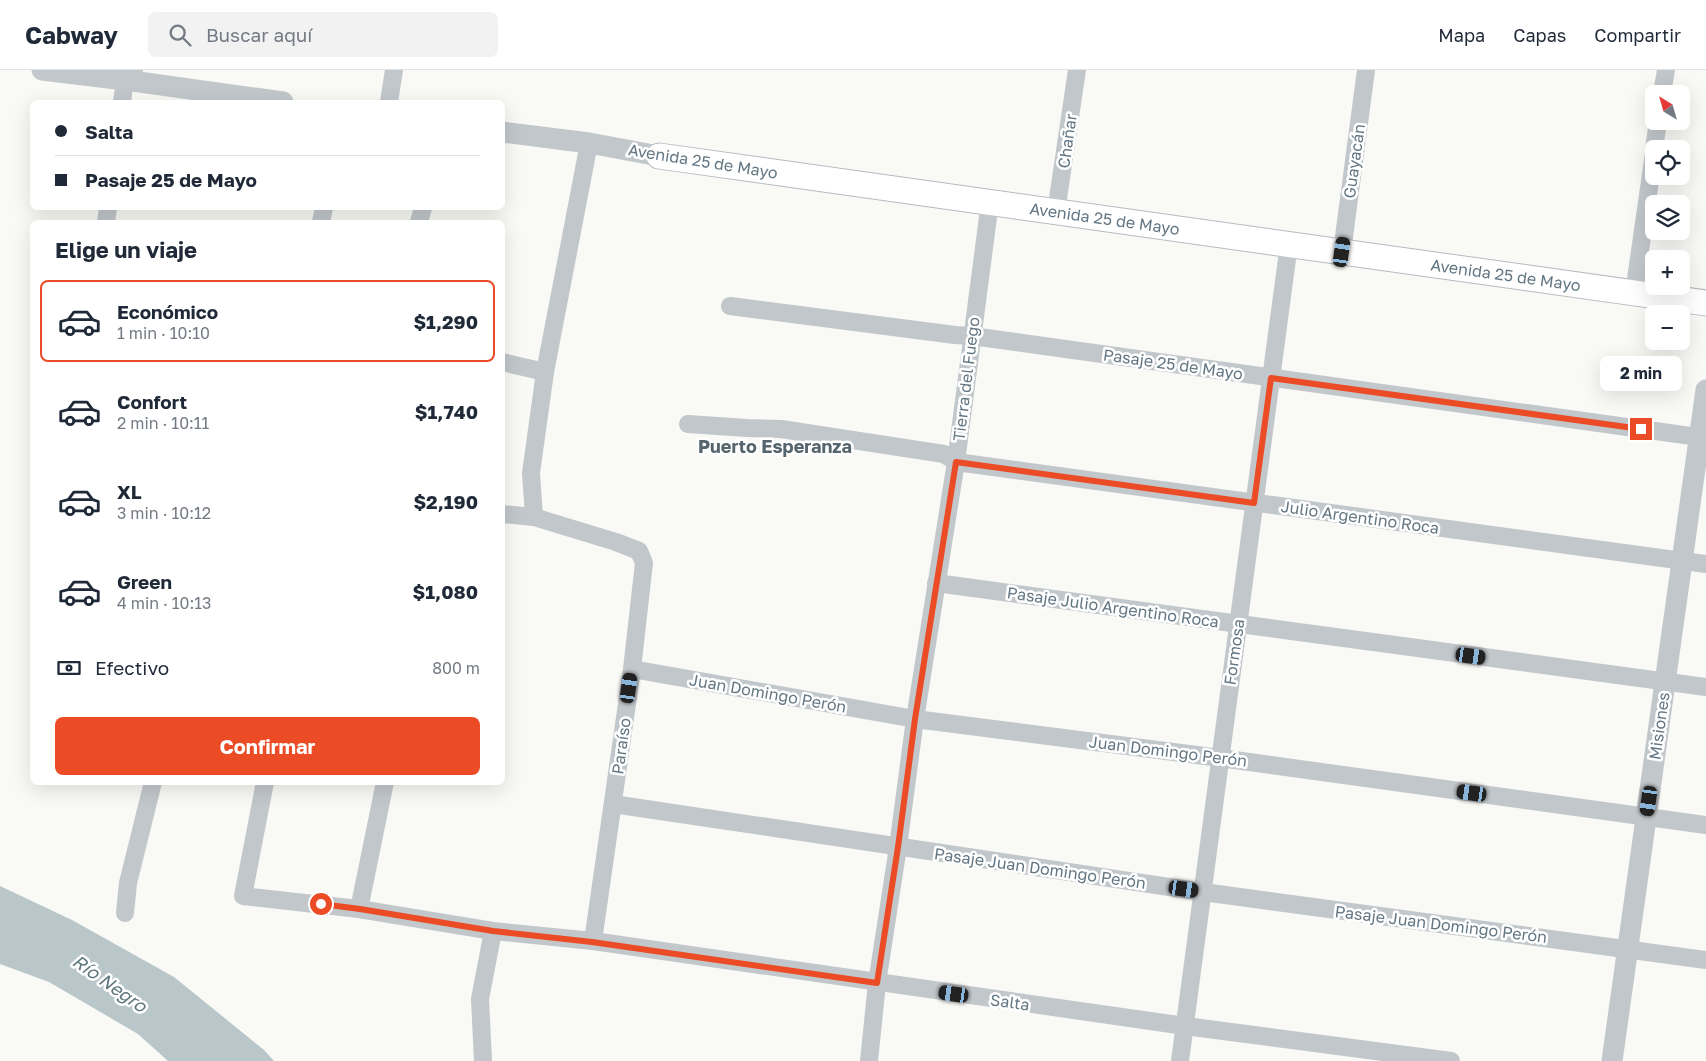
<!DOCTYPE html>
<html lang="es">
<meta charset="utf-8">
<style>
body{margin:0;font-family:"Golos Text",sans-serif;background:#f2f2f3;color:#1f2937;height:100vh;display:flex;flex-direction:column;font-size:19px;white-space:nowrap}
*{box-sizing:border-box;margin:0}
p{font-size:16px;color:#747a83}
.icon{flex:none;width:28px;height:28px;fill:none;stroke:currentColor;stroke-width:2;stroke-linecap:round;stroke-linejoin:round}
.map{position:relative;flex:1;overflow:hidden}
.side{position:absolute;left:30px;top:150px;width:475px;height:565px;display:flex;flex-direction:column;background:#fff;border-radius:8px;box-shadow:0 5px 20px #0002}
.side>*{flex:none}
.banner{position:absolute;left:30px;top:30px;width:475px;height:110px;border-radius:8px;box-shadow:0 5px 20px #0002;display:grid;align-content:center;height:110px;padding:0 25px;background:#fff}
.needle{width:32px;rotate:323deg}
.buttons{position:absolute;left:1645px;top:15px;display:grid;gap:10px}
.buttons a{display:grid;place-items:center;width:45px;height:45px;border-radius:8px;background:#fff;box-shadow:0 5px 20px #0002;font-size:25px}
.end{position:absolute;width:22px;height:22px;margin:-11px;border:6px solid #eb4b25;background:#fff;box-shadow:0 0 0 2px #fff}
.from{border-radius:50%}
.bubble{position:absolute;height:35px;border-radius:8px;background:#fff;box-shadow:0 5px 20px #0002;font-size:16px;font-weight:700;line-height:35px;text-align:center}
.car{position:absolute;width:15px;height:30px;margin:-15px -8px;border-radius:6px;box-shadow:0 0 4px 1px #0007;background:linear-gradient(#222 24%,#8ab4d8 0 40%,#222 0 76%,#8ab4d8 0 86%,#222 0)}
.banner b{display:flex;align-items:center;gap:18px;height:48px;font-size:19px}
.banner b+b{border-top:1px solid #e0e1e3}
.banner i{width:12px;height:12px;background:#1f2937}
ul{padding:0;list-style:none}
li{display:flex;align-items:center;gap:15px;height:82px;margin:0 10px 8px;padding:0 15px;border:2px solid transparent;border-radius:8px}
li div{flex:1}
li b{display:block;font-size:19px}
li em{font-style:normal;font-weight:700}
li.on{border-color:#eb4b25}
li>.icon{width:45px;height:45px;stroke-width:1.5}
h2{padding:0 25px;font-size:22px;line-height:60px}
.pay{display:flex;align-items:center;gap:12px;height:55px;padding:0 25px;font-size:19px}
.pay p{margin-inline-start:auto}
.button{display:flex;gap:10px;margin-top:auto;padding:10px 25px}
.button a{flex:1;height:58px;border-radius:8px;background:#eb4b25;color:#fff;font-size:20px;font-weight:700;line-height:58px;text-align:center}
header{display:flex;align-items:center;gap:30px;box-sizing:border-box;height:70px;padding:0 25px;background:#fff;border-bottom:1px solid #e0e1e3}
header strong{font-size:24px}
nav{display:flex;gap:28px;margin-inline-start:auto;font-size:18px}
.search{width:350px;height:45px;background:#f2f2f3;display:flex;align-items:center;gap:12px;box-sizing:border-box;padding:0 18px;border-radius:8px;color:#747a83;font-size:19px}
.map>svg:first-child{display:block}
</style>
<header>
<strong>Cabway</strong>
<div class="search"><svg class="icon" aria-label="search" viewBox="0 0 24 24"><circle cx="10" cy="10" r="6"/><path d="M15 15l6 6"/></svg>Buscar aquí</div>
<nav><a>Mapa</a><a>Capas</a><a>Compartir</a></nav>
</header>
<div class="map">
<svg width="1706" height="991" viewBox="0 0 1706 991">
<rect width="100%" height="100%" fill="#f9f9f6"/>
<path fill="#b9c7ca" d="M0,816L72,850L174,907L264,980L274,991H168L138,964L49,912L0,894Z"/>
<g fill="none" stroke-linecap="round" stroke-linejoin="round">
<g stroke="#b4bbc0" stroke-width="27">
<g id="secondary">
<path id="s1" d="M659,86L1706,233"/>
</g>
</g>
<g stroke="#c2c7cb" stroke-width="18">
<path d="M1662,24L1666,0"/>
<path d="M122,32L125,10L134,0"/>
<path d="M389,32L394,0"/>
<path d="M1654,79L1658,51"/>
<path d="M1056,142L1077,0"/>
<path d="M106,152L108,138"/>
<path d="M321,152L324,138"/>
<path d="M419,152L423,138"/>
<path d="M1342,182L1366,0"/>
<path d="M1634,223L1654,83"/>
<path d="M730,236L955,265L972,266L1706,368"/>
<path d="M502,292L545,302"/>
<path d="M688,354L747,358L781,359L944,384L956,392L1706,494"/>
<path d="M502,444L534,447L616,472L639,481L644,493L632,599L593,871"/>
<path d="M534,447L531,403L545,302L589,73"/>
<path d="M936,513L1706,617"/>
<path d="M632,599L915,649L1220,688L1706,755"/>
<path d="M265,712L243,826L359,839L493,861L593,871L1185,956L1451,991"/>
<path d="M613,734L1203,822L1706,890"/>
<path d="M359,839L385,712"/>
<path d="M125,843L128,813L153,712"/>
<path d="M483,991L480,929L493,861"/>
<path d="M869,991L877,913L898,777L915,649L956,392L990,132"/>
<path d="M1180,991L1289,174"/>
</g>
<g stroke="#c2c7cb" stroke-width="21">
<path d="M42,0L125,10L283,32"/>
<path d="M502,62L589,73L659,86"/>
<path d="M1612,991L1706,320"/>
</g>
<use href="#secondary" stroke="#fff" stroke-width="25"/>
</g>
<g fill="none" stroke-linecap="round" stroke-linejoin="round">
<path stroke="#eb4b25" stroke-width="6" d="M321,834L360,839L493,861L592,872L877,913L898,777L915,649L956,392L1254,433L1271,308L1641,359"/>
</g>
<g text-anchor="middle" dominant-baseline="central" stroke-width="5" stroke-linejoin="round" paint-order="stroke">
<g font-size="16" fill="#637683" stroke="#fff">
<text transform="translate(1067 71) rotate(-82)">Chañar</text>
<text transform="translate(703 91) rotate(9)">Avenida 25 de Mayo</text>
<text transform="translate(1354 91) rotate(-82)">Guayacán</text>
<text stroke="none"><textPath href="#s1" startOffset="450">Avenida 25 de Mayo</textPath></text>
<text stroke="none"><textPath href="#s1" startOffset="855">Avenida 25 de Mayo</textPath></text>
<text transform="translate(1173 294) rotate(8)">Pasaje 25 de Mayo</text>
<text transform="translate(966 309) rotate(-83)">Tierra del Fuego</text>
<text transform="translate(1360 447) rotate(8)">Julio Argentino Roca</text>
<text transform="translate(1113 537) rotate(8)">Pasaje Julio Argentino Roca</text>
<text transform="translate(1234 582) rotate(-82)">Formosa</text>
<text transform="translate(768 623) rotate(10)">Juan Domingo Perón</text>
<text transform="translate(1659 656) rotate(-82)">Misiones</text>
<text transform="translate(621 676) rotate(-82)">Paraíso</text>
<text transform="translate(1168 681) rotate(7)">Juan Domingo Perón</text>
<text transform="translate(1040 798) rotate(8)">Pasaje Juan Domingo Perón</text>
<text transform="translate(1441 854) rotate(7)">Pasaje Juan Domingo Perón</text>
<text transform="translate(1010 932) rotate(8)">Salta</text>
</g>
<g font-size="18" font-weight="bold" fill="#55646d" stroke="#fff">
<text x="775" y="376">Puerto Esperanza</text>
</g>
<g font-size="18" font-style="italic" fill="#5e767c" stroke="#fff">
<text transform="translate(110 913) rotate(35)">Río Negro</text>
</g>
</g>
</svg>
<div class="buttons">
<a><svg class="needle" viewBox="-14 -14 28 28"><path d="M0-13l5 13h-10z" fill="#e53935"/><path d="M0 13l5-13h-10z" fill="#747a83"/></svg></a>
<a><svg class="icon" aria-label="locate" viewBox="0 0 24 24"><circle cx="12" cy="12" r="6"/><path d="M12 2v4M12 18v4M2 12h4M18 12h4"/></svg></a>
<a><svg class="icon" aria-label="layers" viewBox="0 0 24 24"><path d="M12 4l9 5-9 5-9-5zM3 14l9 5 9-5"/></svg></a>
<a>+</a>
<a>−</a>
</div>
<i class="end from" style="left:321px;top:834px"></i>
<i class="end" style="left:1641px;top:359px"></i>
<div class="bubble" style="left:1600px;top:286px;width:82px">2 min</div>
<i class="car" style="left:1342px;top:182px;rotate:8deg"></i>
<i class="car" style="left:1471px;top:586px;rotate:98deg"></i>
<i class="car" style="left:629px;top:618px;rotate:8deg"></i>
<i class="car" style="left:1472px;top:723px;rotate:278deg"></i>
<i class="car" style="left:1649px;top:731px;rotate:188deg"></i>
<i class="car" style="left:1184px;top:819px;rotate:98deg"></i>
<i class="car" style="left:954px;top:924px;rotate:278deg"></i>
<div class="banner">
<b><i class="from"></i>Salta</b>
<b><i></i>Pasaje 25 de Mayo</b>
</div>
<section class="side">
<h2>Elige un viaje</h2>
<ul>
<li class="on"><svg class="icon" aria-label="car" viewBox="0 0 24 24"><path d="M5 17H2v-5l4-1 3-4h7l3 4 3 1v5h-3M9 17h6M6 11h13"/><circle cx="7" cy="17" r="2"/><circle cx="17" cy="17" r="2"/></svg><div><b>Económico</b><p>1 min · 10:10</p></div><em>$1,290</em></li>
<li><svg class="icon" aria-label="car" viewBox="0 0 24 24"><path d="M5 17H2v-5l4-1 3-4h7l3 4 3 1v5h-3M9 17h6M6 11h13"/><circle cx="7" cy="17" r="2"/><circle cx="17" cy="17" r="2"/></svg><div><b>Confort</b><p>2 min · 10:11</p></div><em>$1,740</em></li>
<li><svg class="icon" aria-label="car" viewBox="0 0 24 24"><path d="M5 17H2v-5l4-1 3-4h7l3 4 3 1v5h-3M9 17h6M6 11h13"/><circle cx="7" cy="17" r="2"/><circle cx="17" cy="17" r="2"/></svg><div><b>XL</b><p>3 min · 10:12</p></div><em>$2,190</em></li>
<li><svg class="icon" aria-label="car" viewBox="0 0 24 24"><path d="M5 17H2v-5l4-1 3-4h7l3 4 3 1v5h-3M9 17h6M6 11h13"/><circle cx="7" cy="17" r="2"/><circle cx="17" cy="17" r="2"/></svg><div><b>Green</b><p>4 min · 10:13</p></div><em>$1,080</em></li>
</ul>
<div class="pay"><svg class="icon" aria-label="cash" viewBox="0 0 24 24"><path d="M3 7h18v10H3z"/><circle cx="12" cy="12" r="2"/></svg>Efectivo<p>800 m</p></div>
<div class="button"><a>Confirmar</a></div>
</section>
</div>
